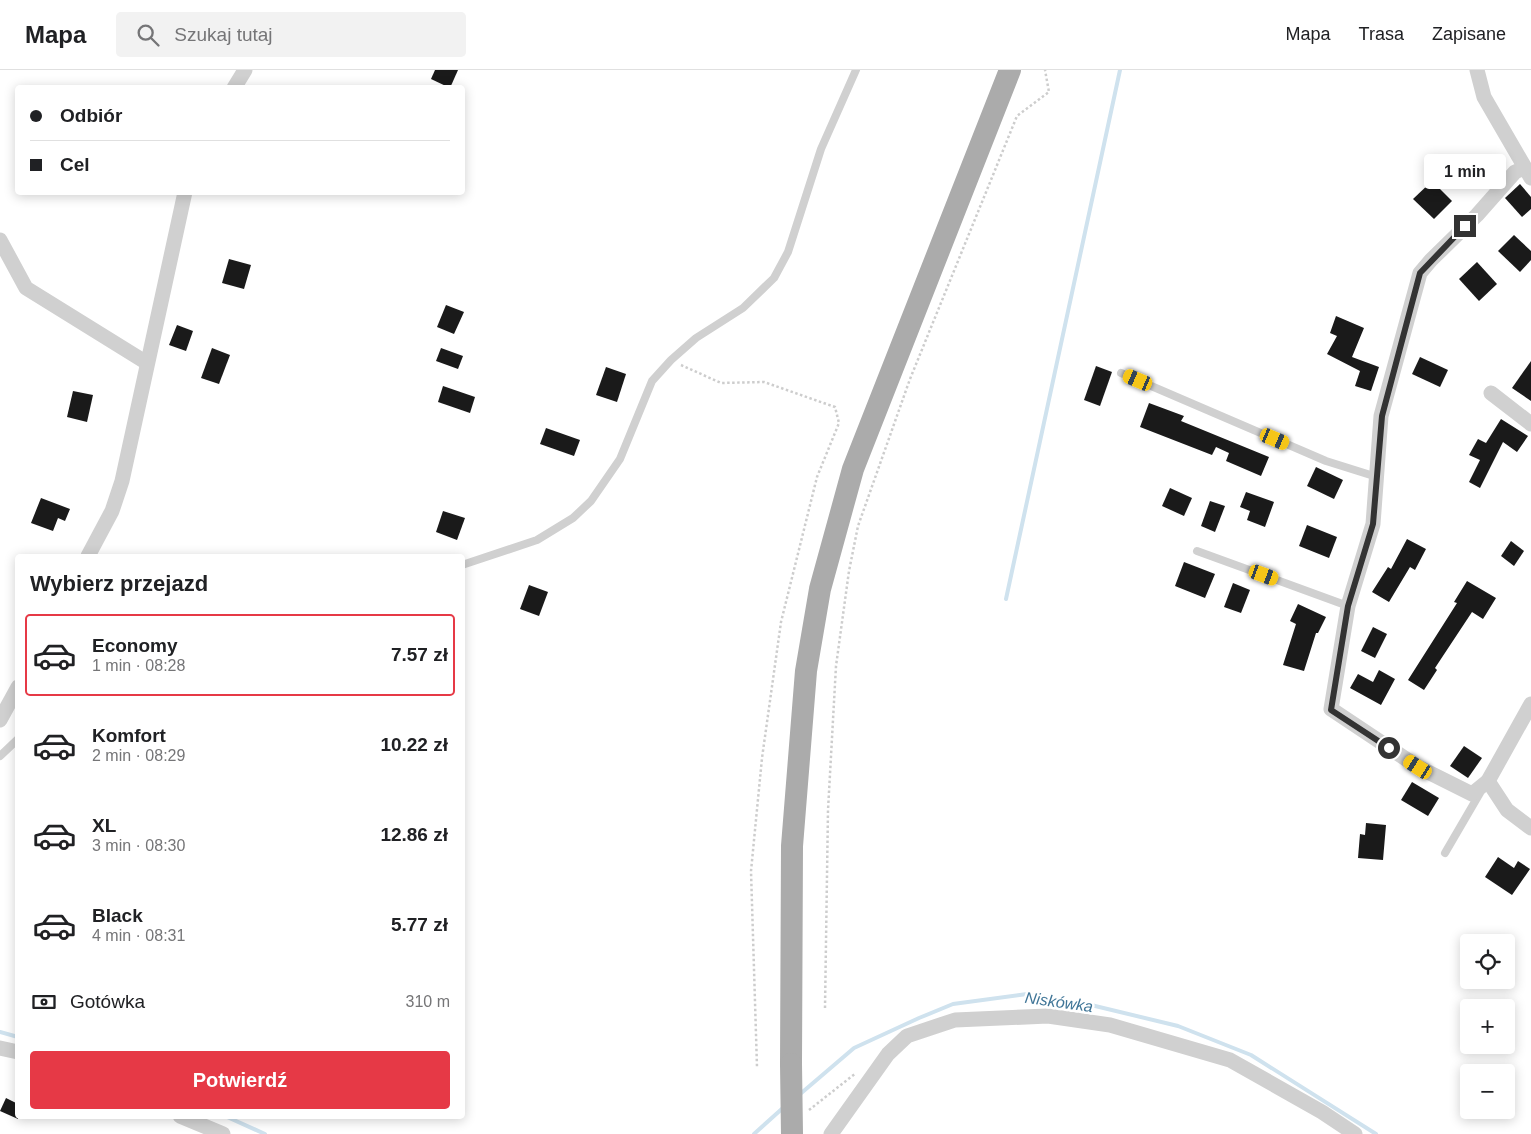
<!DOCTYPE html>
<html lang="pl">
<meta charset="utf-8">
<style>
body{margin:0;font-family:Helvetica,sans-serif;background:#f2f2f2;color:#202124;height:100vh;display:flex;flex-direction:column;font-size:19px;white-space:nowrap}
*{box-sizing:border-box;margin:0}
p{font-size:16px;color:#757577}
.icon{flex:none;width:28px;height:28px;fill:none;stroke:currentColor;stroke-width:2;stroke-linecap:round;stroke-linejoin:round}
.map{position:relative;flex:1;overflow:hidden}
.panel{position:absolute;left:15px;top:484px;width:450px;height:565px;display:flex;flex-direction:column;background:#fff;border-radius:5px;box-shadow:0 2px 12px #0003}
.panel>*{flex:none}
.banner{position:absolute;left:15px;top:15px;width:450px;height:110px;border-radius:5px;box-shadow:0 2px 12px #0003;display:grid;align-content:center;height:110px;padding:0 15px;background:#fff}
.buttons{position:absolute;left:1460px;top:864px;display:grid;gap:10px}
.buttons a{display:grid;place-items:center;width:55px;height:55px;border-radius:5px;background:#fff;box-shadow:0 2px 12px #0003;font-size:25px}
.end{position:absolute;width:22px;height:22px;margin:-11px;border:6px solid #333;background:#fff;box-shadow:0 0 0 2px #fff}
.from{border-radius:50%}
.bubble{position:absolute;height:35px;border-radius:5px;background:#fff;box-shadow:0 2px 12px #0003;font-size:16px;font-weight:700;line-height:35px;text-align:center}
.car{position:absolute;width:15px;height:30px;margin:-15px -8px;border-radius:6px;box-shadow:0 0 4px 1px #0007;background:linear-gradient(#f5c518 24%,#345 0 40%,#f5c518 0 76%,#345 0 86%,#f5c518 0)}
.banner b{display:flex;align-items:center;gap:18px;height:48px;font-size:19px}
.banner b+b{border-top:1px solid #e0e0e0}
.banner i{width:12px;height:12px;background:#202124}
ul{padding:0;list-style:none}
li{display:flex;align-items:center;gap:15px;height:82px;margin:0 10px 8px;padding:0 5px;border:2px solid transparent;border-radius:5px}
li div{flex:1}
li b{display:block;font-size:19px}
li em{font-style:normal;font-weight:700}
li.selected{border-color:#e63946}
li>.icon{width:45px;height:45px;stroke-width:1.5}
h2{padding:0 15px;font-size:22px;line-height:60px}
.pay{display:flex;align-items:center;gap:12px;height:55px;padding:0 15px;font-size:19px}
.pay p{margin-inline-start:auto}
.action{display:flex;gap:10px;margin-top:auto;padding:10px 15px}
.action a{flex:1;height:58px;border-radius:5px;background:#e63946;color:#fff;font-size:20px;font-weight:700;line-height:58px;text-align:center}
header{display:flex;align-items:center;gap:30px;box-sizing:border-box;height:70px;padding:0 25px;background:#fff;border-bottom:1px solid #e0e0e0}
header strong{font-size:24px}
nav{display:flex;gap:28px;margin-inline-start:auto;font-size:18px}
.search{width:350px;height:45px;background:#f2f2f2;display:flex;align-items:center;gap:12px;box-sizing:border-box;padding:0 18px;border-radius:5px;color:#757577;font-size:19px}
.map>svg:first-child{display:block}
</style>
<header>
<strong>Mapa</strong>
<div class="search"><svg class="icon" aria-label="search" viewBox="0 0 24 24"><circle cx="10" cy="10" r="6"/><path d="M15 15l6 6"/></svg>Szukaj tutaj</div>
<nav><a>Mapa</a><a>Trasa</a><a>Zapisane</a></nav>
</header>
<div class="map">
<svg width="1531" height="1064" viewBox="0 0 1531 1064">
<rect width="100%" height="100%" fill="#fff"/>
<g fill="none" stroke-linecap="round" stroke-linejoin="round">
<g stroke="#cfe2ee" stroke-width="4">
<path d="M1006,529L1120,0"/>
<path d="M0,962L18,967"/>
<path d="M799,1025L854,978L919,948L953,934L1027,924L1091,935L1178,956L1251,985L1376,1064"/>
<path d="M225,1046L265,1064"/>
<path d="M754,1064L784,1037"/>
</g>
</g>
<g fill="#1a1a1a">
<path d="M435,0H458L450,18L431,9Z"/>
<path d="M1432,111L1452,131L1434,149L1413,129Z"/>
<path d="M1520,114L1531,127V139L1522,147L1505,128Z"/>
<path d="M1514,165L1531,181V190L1520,202L1498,181Z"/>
<path d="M229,189L251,195L244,219L222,213Z"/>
<path d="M1477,192L1497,214L1479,231L1459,209Z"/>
<path d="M446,235L464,242L454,264L437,257Z"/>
<path d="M1336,246L1364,258L1352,287L1379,297L1371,321L1355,316L1360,301L1327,284L1337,266L1330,263Z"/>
<path d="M177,255L193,261L186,281L169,275Z"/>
<path d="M212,278L230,285L219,314L201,308Z"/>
<path d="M441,278L463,286L458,299L436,291Z"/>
<path d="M1420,287L1448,300L1440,317L1412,304Z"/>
<path d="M1531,291V331L1512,318Z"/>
<path d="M1096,296L1112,302L1100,336L1084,330Z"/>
<path d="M606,297L626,304L617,332L596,325Z"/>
<path d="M443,316L475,327L470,343L438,332Z"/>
<path d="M73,321L93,325L87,352L67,347Z"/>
<path d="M1149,333L1184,346L1181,351L1269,387L1261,406L1226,391L1229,383L1216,377L1212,385L1140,357Z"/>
<path d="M1501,349L1528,366L1517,382L1503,372L1480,418L1469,412L1480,390L1469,385L1478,369L1486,373Z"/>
<path d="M546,358L580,370L574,386L540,374Z"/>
<path d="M1316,397L1343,410L1334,429L1307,416Z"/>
<path d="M1170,418L1192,428L1184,446L1162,436Z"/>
<path d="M1246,422L1274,432L1265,457L1247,450L1250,441L1240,437Z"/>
<path d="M41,428L70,439L65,451L58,448L53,461L31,453Z"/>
<path d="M1210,431L1225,436L1215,462L1201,456Z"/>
<path d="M443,441L465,448L457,470L436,462Z"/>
<path d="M1307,455L1337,467L1329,488L1299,476Z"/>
<path d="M1407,469L1426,479L1415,500L1410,497L1389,532L1372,522L1388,497L1391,499Z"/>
<path d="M1511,471L1524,481L1514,496L1501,486Z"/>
<path d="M1184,492L1215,504L1205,528L1175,516Z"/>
<path d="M1467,511L1496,528L1483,549L1472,542L1435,598L1437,600L1424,620L1408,610L1457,533L1454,532Z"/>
<path d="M1233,513L1250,520L1241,543L1224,537Z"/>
<path d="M529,515L548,522L539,546L520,539Z"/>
<path d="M1298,534L1326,547L1318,563H1316L1304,601L1283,595L1296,554L1290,551Z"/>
<path d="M1373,557L1387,564L1375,588L1361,581Z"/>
<path d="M1379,600L1395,609L1381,635L1350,618L1358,604L1373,612Z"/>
<path d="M1464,676L1482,688L1468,708L1450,696Z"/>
<path d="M1412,712L1439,728L1428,746L1401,730Z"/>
<path d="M1366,753L1386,755L1383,790L1358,788L1360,764L1365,765Z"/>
<path d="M1498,787L1514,798L1518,791L1530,799L1512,825L1485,807Z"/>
<path d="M6,1028L18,1034V1049L0,1041Z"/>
</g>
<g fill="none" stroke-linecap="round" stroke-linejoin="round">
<g stroke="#cdcdcd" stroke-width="2.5" stroke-dasharray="2.5 2.5" stroke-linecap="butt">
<path d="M681,295L721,313L764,312L835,337L839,353L817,407L781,552L762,688L751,801L757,997"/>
<path d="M825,938L828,740L836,596L849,501L858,456L910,309L1017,46L1049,22L1045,0"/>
<path d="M809,1040L856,1003"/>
</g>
<g stroke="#d0d0d0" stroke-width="8">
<path d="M1121,303L1326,391L1377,407"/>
<path d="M1197,481L1348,536"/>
<path d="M462,495L537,470L573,448L591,431L620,389L652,311L671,290L696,268L743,238L774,208L788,182L821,79L856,0"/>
<path d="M0,686L18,669"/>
<path d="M1445,783L1480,723"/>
</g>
<g stroke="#d0d0d0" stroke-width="15">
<path d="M1477,0L1484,27L1531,108"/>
<path d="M234,18L245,0"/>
<path d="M1524,98L1515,102L1477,145L1431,190L1420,203L1381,346L1373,454L1348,536L1331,639L1418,697L1472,724L1488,711L1531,634"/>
<path d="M0,170L26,218L147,293"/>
<path d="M1491,323L1531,354"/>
<path d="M88,486L112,441L122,411L185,122"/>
<path d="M0,650L18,617"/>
<path d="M1488,711L1507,740L1531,758"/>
<path d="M0,978L18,982"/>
<path d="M180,1046L223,1064"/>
<path d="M831,1064L888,984L907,966L955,950L1048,946L1110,955L1230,990L1322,1042L1355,1064"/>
</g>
<path stroke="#ababab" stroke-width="22" d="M791,994L792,776L806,601L820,519L853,399L1010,0"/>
<path stroke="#ababab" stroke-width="22" d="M791,994L792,1064"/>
</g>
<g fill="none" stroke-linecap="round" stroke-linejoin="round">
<path stroke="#333" stroke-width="6" d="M1389,678L1331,640L1348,536L1373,454L1382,346L1420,203L1465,156"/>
</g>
<g text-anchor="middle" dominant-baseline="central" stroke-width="5" stroke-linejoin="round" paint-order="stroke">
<g font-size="16" font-style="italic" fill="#3f7597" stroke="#fff">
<text transform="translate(1059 932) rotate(8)">Niskówka</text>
</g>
</g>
</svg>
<div class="buttons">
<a><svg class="icon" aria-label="locate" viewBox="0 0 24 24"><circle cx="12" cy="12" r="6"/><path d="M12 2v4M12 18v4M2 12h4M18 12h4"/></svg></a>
<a>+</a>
<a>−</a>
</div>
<i class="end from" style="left:1389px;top:678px"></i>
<i class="end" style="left:1465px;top:156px"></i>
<div class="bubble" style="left:1424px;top:84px;width:82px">1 min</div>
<i class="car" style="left:1138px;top:310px;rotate:293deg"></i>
<i class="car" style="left:1275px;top:369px;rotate:113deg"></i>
<i class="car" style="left:1264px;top:505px;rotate:110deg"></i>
<i class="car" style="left:1418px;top:697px;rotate:303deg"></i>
<div class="banner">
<b><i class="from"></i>Odbiór</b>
<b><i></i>Cel</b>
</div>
<section class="panel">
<h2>Wybierz przejazd</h2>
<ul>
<li class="selected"><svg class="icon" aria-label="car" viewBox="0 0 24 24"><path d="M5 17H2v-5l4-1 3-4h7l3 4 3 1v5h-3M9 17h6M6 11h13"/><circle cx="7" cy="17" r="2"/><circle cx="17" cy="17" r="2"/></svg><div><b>Economy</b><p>1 min · 08:28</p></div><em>7.57 zł</em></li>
<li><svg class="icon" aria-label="car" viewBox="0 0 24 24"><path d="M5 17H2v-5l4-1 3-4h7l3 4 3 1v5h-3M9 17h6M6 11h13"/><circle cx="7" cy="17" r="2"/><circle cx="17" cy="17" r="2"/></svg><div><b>Komfort</b><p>2 min · 08:29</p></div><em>10.22 zł</em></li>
<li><svg class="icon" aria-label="car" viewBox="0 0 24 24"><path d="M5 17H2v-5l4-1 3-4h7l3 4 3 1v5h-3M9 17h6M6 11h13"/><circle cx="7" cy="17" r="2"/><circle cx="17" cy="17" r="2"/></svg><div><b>XL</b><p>3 min · 08:30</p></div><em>12.86 zł</em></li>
<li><svg class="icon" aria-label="car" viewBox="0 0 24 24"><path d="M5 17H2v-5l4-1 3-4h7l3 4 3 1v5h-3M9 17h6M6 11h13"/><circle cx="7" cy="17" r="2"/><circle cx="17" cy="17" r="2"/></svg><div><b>Black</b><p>4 min · 08:31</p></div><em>5.77 zł</em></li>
</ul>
<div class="pay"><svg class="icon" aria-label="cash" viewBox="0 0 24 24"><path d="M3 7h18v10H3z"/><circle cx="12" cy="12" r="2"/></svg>Gotówka<p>310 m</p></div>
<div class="action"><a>Potwierdź</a></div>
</section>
</div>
